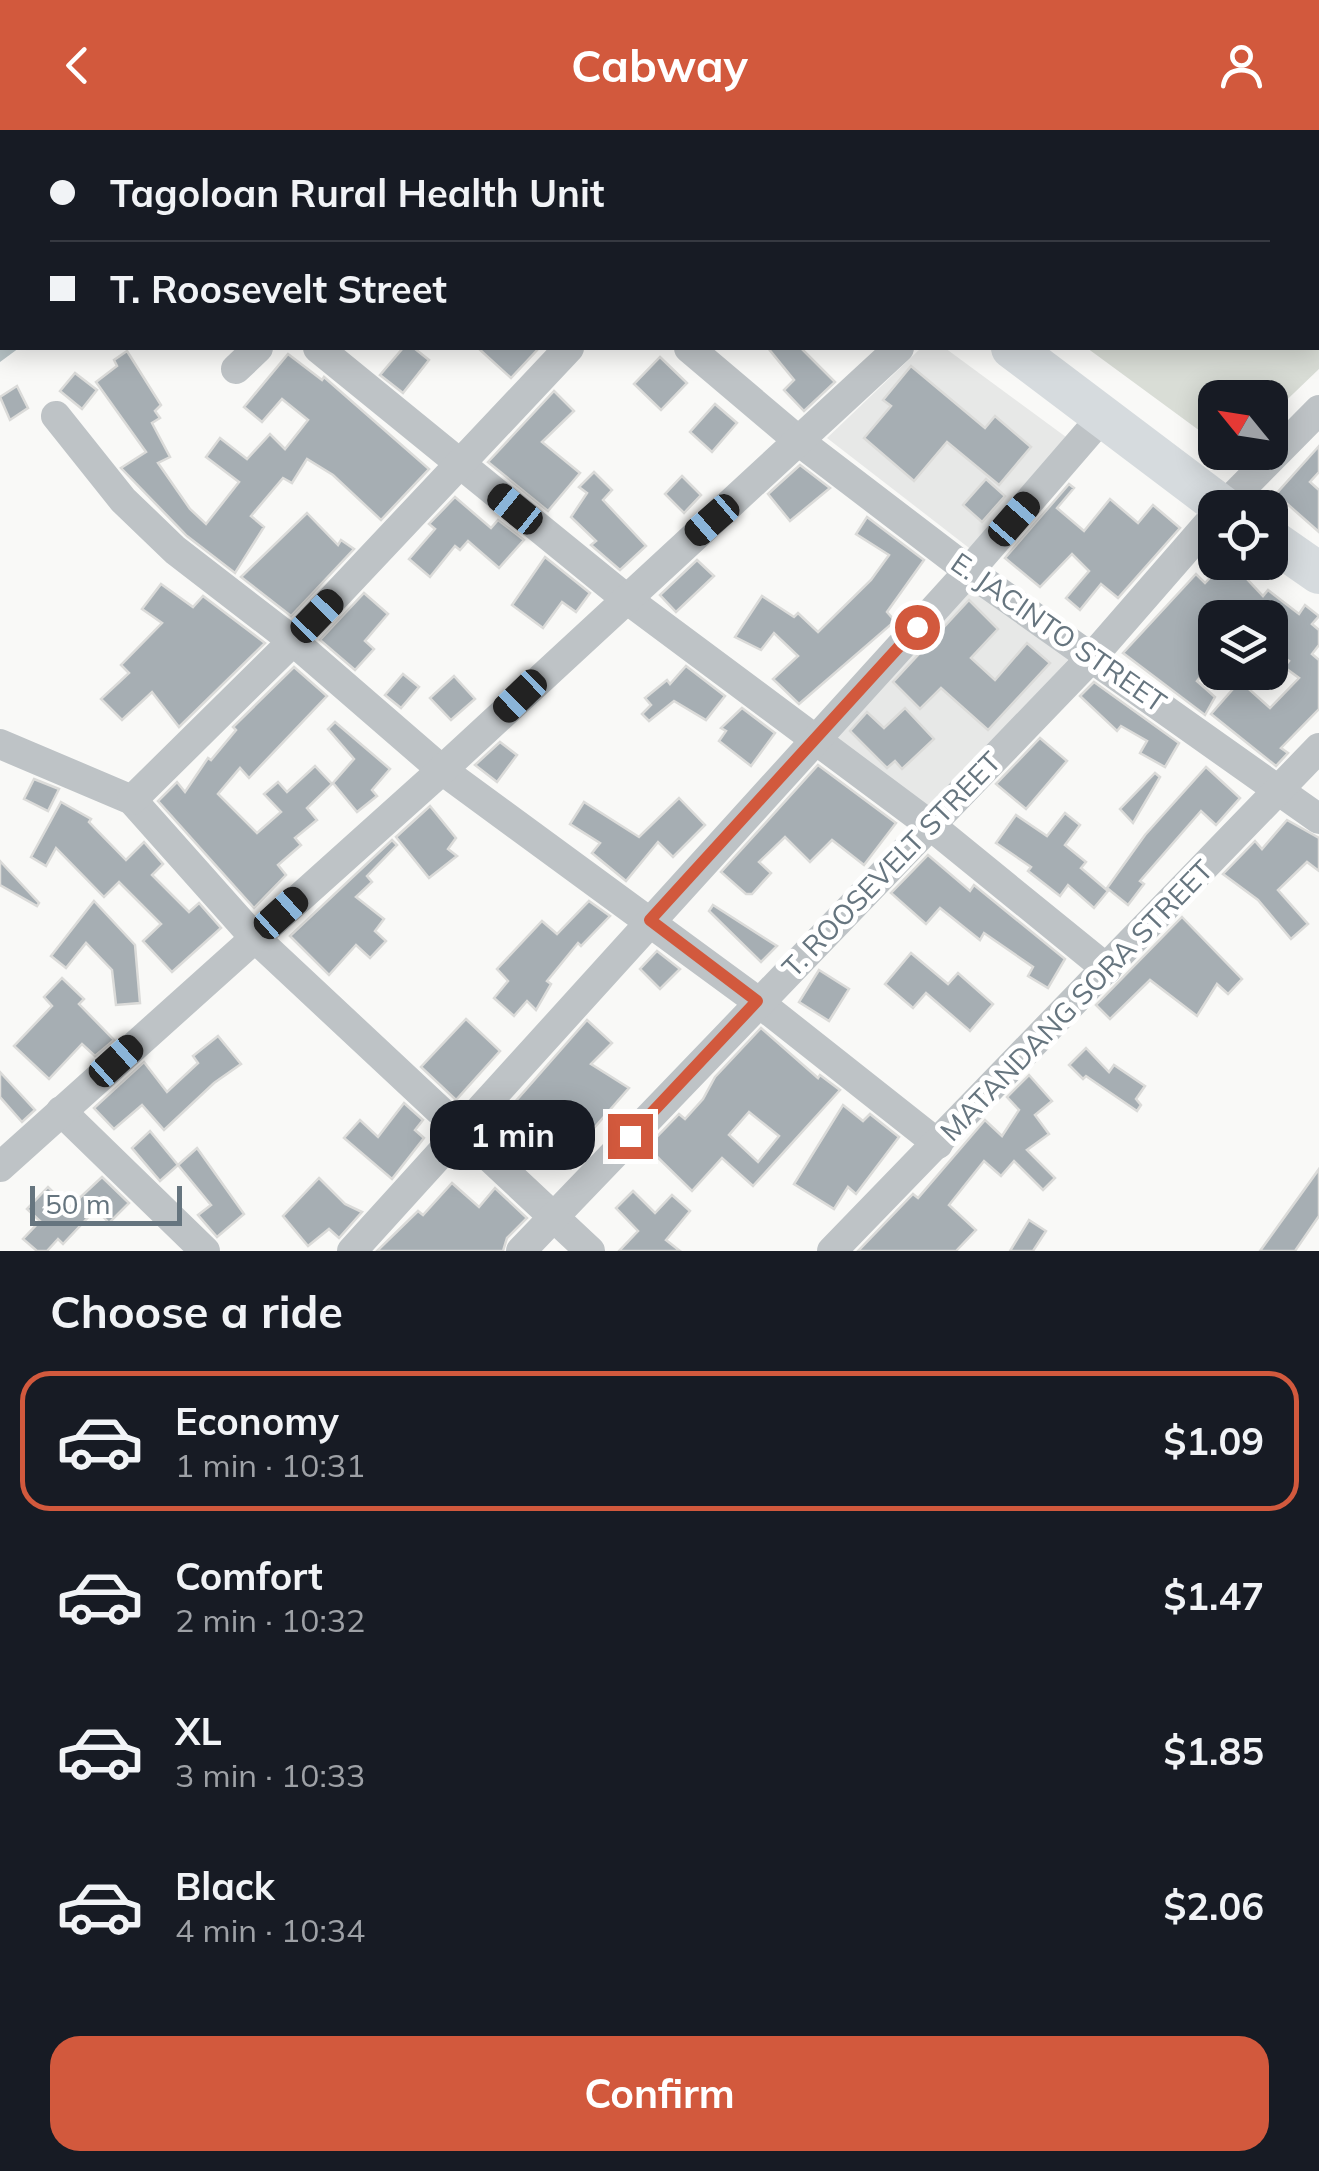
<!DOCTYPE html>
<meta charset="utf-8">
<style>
body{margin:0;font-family:Mulish,sans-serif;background:#20242c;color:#f1f3f6;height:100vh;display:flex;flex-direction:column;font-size:38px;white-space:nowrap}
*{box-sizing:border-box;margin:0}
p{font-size:32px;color:#9ea1a6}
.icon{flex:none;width:55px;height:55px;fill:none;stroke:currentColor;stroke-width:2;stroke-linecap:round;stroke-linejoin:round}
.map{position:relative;height:1121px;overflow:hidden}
.details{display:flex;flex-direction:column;background:#171b24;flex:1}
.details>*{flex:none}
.guide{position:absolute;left:0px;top:0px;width:1320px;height:220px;box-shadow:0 5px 25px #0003;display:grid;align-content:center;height:220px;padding:0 50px;background:#171b24}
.needle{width:65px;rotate:300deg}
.tools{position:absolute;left:1198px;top:250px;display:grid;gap:20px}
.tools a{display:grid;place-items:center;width:90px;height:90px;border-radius:20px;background:#171b24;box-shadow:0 5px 25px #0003;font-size:50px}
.scale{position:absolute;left:30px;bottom:25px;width:152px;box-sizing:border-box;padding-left:10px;border:5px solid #66757f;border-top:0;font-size:28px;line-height:35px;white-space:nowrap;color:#66757f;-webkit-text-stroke:8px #fff;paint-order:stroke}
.end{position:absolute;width:45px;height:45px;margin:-22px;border:12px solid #d2593d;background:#fff;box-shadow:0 0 0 5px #fff}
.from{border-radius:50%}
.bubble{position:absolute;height:70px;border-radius:30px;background:#171b24;box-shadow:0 5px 25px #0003;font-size:32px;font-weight:700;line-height:70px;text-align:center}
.car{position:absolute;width:30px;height:60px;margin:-30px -15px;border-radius:12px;box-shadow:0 0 8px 2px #0007;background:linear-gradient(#222 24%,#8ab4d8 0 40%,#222 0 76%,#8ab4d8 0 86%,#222 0)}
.guide b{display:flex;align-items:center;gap:35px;height:95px;font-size:38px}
.guide b+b{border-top:2px solid #363941}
.guide i{width:25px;height:25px;background:#f1f3f6}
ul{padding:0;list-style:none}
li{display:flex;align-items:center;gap:30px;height:140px;margin:0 20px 15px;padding:0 30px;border:5px solid transparent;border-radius:30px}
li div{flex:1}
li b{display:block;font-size:38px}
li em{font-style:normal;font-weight:700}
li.current{border-color:#d2593d}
li>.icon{width:90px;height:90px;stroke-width:1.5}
h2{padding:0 50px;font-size:45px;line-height:120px}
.cta{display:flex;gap:20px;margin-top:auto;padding:20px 50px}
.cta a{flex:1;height:115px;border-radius:30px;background:#d2593d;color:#fff;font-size:40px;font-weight:700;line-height:115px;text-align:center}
header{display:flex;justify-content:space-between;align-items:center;height:130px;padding:0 50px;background:#d2593d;color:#fff;font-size:45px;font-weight:700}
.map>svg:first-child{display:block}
</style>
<header><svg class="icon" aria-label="back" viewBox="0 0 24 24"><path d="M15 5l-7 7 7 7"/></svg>Cabway<svg class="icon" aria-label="person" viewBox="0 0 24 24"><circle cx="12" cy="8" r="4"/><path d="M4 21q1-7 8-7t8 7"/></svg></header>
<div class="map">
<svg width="1319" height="1121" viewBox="0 0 1319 1121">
<rect width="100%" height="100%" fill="#f9f9f7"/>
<g fill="#e7e8e7">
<path d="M921,218H945L1066,307L973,421L827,308Z"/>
<path d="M973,453L1071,527L927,680L830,605Z"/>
</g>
<path fill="#d9ddd6" d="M1281,0H1319V239L1270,286V268H1215V312L1087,218H1318V2H1271Z"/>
<path fill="#b7c3c6" d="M0,0H154L2,2V218H19L0,232Z"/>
<g fill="#a6aeb3" stroke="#dbdbd9" stroke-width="2.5" fill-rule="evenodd">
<path d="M403,218H414L429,230L403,263L380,245Z"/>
<path d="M478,218H539L511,248Z"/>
<path d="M768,218H801L835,252L804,281L784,260L794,250Z"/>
<path d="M127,221L161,275L155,281L160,288L152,293L170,327L158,333L190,379L206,394L239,352L206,327L220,308L247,329L270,304L285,319L308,290L282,269L262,292L244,277L288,224L322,250L324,247L429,339L381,390L333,345L307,329L292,353L283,348L251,386L264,397L235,443L187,406L121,338L146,322L96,252L117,236L114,230Z"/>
<path d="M660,227L687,253L661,280L634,254Z"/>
<path d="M911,236L985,298L995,286L1031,317L999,355L947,312L914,351L864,308L891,276L883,270Z"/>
<path d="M75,243L97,260L82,279L60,261Z"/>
<path d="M17,256L28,278L10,290L0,267Z"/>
<path d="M554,261L574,281L542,312L580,343L548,381L488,332Z"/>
<path d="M715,274L737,293L712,322L690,302Z"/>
<path d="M1319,316V342L1310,352L1319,360V402L1276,364Z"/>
<path d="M800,335L830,358L790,391L768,364Z"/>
<path d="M594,342L612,360L603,370L646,416L620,440L591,415L596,411L571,387L587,363L579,357Z"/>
<path d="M682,346L701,365L684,383L665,364Z"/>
<path d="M986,349L1005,366L982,392L963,375Z"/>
<path d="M1069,354L1074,358L1057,378L1084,401L1110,369L1138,393L1153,375L1180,398L1118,468L1101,454L1080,480L1066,468L1089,441L1072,424L1040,457L1005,428Z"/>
<path d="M455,367L491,398L498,390L524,410L499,438L468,411L460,420L455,416L430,447L409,429L435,399L429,394Z"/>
<path d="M307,383L338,415L341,410L354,419L291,486L241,447Z"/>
<path d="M867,387L924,430L887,482L895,491L799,574L773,549L798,526L774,503L761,520L735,507L762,466L794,487L798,483L818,502L871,450L889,425L856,404Z"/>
<path d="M545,427L590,463L576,482L562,472L543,498L512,475Z"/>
<path d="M697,430L714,446L676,482L660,465Z"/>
<path d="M1225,432H1231L1263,466L1268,460L1299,484L1305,475L1319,486L1312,494L1319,500V515L1312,524L1319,530V579L1281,618L1288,623L1276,636L1211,584L1240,551L1270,578L1299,548L1284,537L1289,531L1270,517V488H1215V529L1197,551L1215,567L1205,585L1123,523L1196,444L1205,453Z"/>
<path d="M161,454L193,477L203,466L265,513L179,597L152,562L122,590L101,569L129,543L121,535L162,493L142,479Z"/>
<path d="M364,463L388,484L365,511L374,519L355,540L320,510Z"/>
<path d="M969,470L998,499L971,528L995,550L1027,513L1050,533L988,600L941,558L920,579L893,552Z"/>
<path d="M686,536L725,566L706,590L674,571L649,591L642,584L651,575L645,568L667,550L670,554Z"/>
<path d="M294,537L327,566L249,648L240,638L218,664L257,703L281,682L264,664L278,652L287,662L315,636L332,654L307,678L317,690L295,708L301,715L278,735L286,745L254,778L158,671L177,652L185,662L208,628L211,630L236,600L233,597Z"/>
<path d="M403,544L419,557L401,578L385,565Z"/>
<path d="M454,546L475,569L451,590L430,568Z"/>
<path d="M1094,552L1179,613L1165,637L1140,623L1147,611L1121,596L1117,601L1080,566Z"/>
<path d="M742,578L775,603L751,636L719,611L726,601L721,598Z"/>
<path d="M905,578L934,609L902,639L895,631L887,638L850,601L867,582L884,598Z"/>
<path d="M335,592L390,639L372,660L377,666L357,682L333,653L354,629L328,599Z"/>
<path d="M1040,608L1067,631L1026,679L996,654Z"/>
<path d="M500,612L517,625L497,652L475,635Z"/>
<path d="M818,635L896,693L864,735L832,710L810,732L785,707L759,732L771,743L752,764H746L721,742Z"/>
<path d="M1206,637L1240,668L1216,695L1201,681L1140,751L1144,754L1128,775L1107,758L1145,705Z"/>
<path d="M1155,643L1160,647L1133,693L1120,679Z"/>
<path d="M34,649L59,659L48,681L24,669Z"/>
<path d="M679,668L705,695L673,727L658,712L626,751L592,723L600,713L570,694L584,672L639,707Z"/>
<path d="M61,672L91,689L89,692L126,730L144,712L163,734L152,745L189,782L199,773L221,798L172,842L143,811L161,794L119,752L104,767L56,718L46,736L31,727Z"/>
<path d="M430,676L456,708L448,719L457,726L429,748L396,707Z"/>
<path d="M1065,683L1080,695L1065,715L1086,732L1081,738L1108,761L1094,778L1068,755L1060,766L1028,741L1031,737L996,713L1016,685L1047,706Z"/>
<path d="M1287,690L1319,708V741L1307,732L1278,760L1308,794L1291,809L1258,770L1223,744L1255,711L1262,719Z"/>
<path d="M392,710L397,715L367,746L372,752L356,767L384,789L375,801L386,811L370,828L356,815L329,845L290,806Z"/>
<path d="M928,725L970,761L974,755L1065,829L1048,858L1028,846L1033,837L984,803L980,810L940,778L926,794L891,763Z"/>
<path d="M0,731L39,773L37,776L0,755Z"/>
<path d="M94,771L135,815L140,873L116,875L112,840L86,813L66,838L51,826Z"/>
<path d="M589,771L610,786L581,816L578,813L547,851L551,854L536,880L527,871L514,886L494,868L508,851L497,839L542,791L557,804Z"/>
<path d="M713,775L777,816L761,832L709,781Z"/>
<path d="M1182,787L1242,849L1228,864L1217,854L1197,886L1150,850L1110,889L1096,875Z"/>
<path d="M657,821L680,839L660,859L640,839Z"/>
<path d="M911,823L948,854L958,843L993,874L970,901L926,863L913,878L885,854Z"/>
<path d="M819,840L849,859L829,891L799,872Z"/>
<path d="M62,848L84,869L79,874L114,910L95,926L82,914L49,949L14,916L52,876L44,867Z"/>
<path d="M466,889L500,921L456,970L421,937Z"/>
<path d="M587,890L612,913L591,934L629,958L588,1005L562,978L531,1016L499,990Z"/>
<path d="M761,898L818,948L820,945L840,960L753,1056L722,1028L692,1061L647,1017L679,984L685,989L703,969L715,947ZM749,982L779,1006L758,1032L729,1005Z"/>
<path d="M218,906L241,934L214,953L164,1000L142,975L114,999L94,978L144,932L167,962L198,933L193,926Z"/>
<path d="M1086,918L1109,942L1114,935L1145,956L1136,969L1141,975L1137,981L1086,946L1083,949L1069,935Z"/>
<path d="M0,942L35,980L22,992L0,967Z"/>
<path d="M1029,945L1052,971L1035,985L1049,1004L1027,1020L1055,1048L1043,1060L1014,1031L1001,1046L984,1031L949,1075L976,1100L956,1121H858L913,1064L918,1068L985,990L1002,1006L1019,980L1007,967Z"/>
<path d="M404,973L423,990L415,1000L424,1008L392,1049L344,1008L360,990L378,1007Z"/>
<path d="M843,975L863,991L870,984L899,1007L856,1064L848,1057L834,1079L794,1054Z"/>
<path d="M150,1001L178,1035L160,1051L132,1018Z"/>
<path d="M197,1018L244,1084L217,1107L198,1085L211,1075L178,1035Z"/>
<path d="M1319,1039V1086L1295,1121H1260Z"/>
<path d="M102,1047L129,1073L109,1093L96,1079L63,1114L58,1109L47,1121H37L23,1109L40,1091L27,1079L48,1057L69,1078Z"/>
<path d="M319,1048L345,1074L362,1082L339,1108L329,1099L308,1116L283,1086Z"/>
<path d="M452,1053L479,1077L495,1058L527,1088L507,1108L503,1121H377L418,1081L423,1085Z"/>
<path d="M633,1061L655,1083L672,1065L690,1081L666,1110L680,1121H619L638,1101L616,1078Z"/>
<path d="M1029,1090L1046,1101L1033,1121H1010Z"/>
</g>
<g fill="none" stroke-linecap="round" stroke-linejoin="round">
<g stroke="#bec3c6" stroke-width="30">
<path d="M1163,2L1166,0"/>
<path d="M318,218L624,467L930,695L1107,839"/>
<path d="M689,218L800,312L969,441L1319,689"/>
<path d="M236,239L258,218"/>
<path d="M56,286L123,370L175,420L293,511L442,640L757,871L938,1014"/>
<path d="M1222,378L1319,280"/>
<path d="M0,614L132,670L254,807L590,1121"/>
<path d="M132,670L293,511L569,218"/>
<path d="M61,981L205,1121"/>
<path d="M0,1037L442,640L899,218"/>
<path d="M352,1121L969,441L1103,286"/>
<path d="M521,1121L1093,526L1215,386"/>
<path d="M832,1121L1319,618"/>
</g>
<g stroke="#d6dbde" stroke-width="42">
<path d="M694,0L697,2"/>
<path d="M752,0L755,2"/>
<path d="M1012,218L1224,378"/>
<path d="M1270,409L1319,443"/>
</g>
</g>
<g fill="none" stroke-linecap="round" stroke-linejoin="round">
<path stroke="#d2593d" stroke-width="12" d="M630,1006L757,871L650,790L917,497"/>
</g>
<g text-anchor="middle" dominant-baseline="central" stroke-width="10" stroke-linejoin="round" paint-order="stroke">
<g font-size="28" fill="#66757f" stroke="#fff">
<text transform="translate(1059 502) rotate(35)">E. JACINTO STREET</text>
<text transform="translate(891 734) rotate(-46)">T. ROOSEVELT STREET</text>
<text transform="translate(1076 870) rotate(-46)">MATANDANG SORA STREET</text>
</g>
</g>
</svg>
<div class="tools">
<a><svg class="needle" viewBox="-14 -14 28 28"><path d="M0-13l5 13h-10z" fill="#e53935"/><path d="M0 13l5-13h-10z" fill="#9ea1a6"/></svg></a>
<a><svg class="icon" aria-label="locate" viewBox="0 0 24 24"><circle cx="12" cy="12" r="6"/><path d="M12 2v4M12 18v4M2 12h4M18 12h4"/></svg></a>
<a><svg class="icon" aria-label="layers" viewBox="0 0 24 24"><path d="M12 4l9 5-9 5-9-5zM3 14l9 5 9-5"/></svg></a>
</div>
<div class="scale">50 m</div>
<i class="end from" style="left:917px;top:497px"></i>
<i class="end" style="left:630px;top:1006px"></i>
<div class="bubble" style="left:430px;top:970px;width:165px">1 min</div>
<i class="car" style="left:515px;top:379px;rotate:309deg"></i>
<i class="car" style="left:1014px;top:389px;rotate:41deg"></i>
<i class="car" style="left:712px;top:390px;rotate:229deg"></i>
<i class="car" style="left:317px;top:486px;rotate:44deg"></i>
<i class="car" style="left:520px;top:566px;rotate:226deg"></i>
<i class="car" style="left:281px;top:783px;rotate:48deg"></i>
<i class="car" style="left:116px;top:931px;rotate:48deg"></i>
<div class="guide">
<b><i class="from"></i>Tagoloan Rural Health Unit</b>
<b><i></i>T. Roosevelt Street</b>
</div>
</div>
<section class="details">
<h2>Choose a ride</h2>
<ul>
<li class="current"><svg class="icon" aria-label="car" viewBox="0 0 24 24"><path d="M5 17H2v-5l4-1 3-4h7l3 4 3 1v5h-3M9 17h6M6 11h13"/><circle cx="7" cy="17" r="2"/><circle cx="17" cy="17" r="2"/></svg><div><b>Economy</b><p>1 min · 10:31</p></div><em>$1.09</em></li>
<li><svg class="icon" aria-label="car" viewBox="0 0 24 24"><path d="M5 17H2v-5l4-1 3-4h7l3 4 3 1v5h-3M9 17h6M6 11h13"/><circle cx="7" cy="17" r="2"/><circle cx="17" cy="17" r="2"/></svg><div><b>Comfort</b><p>2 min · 10:32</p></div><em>$1.47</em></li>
<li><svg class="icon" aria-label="car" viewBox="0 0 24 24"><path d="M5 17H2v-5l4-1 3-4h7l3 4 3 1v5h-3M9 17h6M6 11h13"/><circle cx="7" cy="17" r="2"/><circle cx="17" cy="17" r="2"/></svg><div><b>XL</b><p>3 min · 10:33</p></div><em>$1.85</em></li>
<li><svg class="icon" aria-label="car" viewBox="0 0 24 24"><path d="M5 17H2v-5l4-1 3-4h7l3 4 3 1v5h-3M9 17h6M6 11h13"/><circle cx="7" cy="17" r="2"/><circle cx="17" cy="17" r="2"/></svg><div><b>Black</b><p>4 min · 10:34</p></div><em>$2.06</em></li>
</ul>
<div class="cta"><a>Confirm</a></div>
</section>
